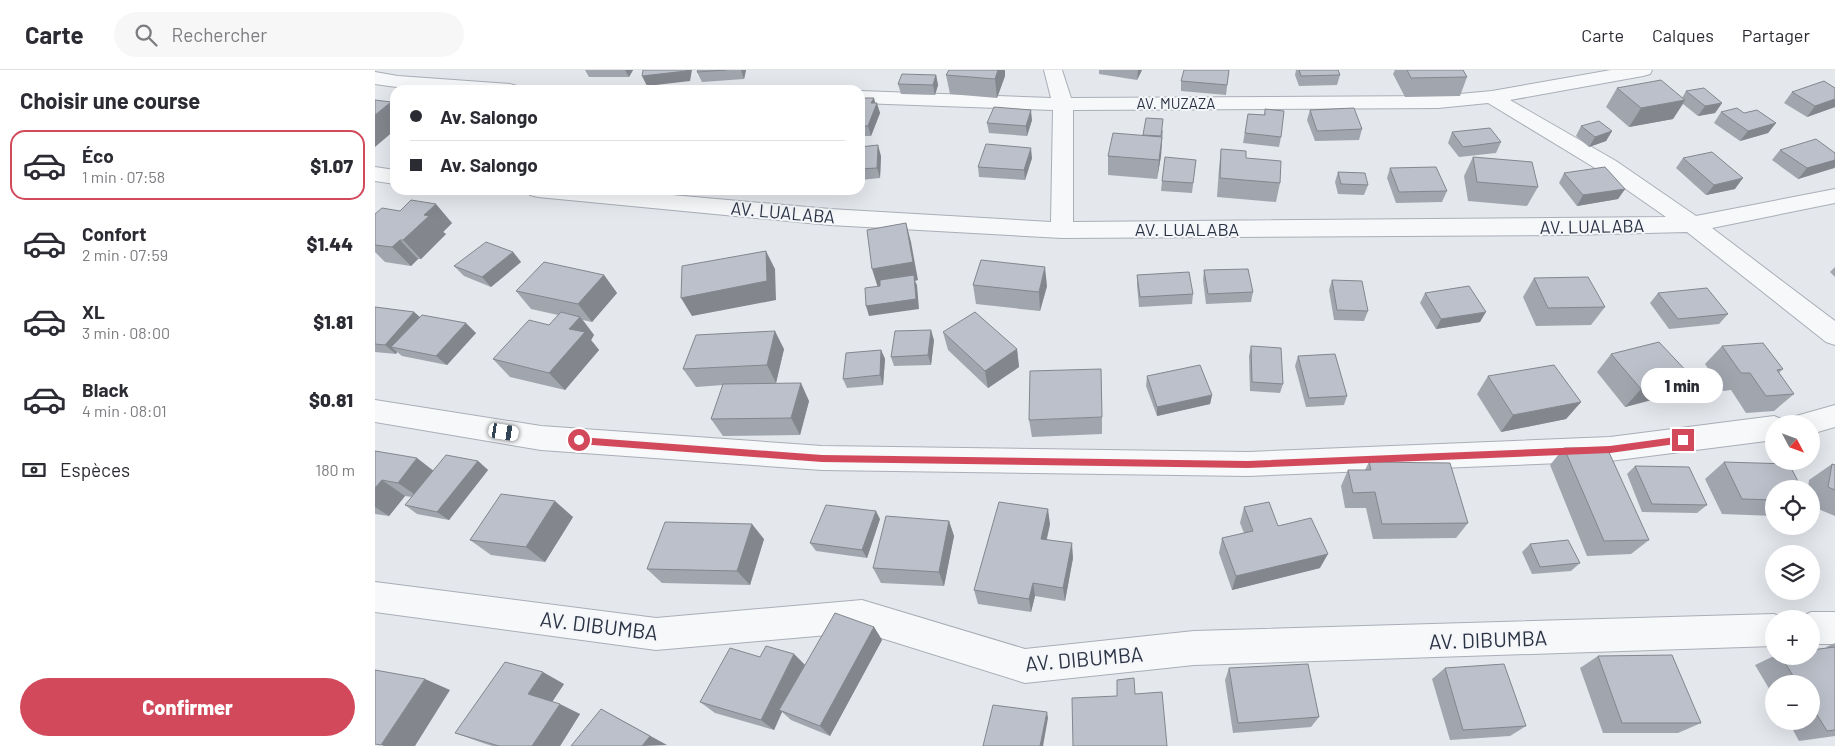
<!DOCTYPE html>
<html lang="fr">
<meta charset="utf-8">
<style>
body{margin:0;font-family:Barlow,sans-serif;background:#f7f7f7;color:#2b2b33;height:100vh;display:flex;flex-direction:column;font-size:19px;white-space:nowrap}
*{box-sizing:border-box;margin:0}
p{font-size:16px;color:#7c7c81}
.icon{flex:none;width:28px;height:28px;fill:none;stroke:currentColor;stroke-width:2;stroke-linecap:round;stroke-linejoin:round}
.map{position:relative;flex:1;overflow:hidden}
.side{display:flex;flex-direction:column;background:#fff;width:375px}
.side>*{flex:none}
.guide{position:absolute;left:15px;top:15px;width:475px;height:110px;border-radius:15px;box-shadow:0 5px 20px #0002;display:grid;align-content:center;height:110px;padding:0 20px;background:#fff}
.needle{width:32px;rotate:131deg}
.buttons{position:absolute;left:1390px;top:345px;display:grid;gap:10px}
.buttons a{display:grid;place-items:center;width:55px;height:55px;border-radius:50%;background:#fff;box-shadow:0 5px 20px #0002;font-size:25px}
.end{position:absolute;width:22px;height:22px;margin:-11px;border:6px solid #d1495b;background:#fff;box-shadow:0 0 0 2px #fff}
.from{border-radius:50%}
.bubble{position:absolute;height:35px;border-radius:18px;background:#fff;box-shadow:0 5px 20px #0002;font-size:16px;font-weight:800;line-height:35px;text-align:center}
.car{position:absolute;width:15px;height:30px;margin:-15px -8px;border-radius:6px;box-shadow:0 0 4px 1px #0007;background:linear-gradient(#fff 24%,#345 0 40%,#fff 0 76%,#345 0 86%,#fff 0)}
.guide b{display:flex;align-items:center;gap:18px;height:48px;font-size:19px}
.guide b+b{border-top:1px solid #e1e1e2}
.guide i{width:12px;height:12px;background:#2b2b33}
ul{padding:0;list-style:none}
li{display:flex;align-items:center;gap:15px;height:70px;margin:0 10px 8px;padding:0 10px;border:2px solid transparent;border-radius:15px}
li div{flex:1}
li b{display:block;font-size:19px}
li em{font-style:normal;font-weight:800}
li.selected{border-color:#d1495b}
li>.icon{width:45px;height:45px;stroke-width:1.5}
h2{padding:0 20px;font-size:22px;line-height:60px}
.pay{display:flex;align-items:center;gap:12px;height:55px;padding:0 20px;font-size:19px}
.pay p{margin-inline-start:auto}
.button{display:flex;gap:10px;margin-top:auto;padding:10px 20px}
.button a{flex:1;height:58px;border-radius:30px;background:#d1495b;color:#fff;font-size:20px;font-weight:800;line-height:58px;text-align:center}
header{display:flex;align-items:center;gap:30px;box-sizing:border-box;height:70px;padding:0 25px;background:#fff;border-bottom:1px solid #e1e1e2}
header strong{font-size:24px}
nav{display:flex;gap:28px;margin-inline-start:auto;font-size:18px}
.search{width:350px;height:45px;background:#f7f7f7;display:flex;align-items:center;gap:12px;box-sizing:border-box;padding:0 18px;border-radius:28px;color:#7c7c81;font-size:19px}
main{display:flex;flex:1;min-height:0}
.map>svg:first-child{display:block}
</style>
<header>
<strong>Carte</strong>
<div class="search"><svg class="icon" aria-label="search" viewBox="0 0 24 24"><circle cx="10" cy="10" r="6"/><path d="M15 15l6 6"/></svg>Rechercher</div>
<nav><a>Carte</a><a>Calques</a><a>Partager</a></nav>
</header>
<main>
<section class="side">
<h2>Choisir une course</h2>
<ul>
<li class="selected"><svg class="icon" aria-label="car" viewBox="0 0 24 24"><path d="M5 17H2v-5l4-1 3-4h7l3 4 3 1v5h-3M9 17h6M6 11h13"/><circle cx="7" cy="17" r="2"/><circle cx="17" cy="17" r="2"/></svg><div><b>Éco</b><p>1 min · 07:58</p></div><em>$1.07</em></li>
<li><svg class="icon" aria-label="car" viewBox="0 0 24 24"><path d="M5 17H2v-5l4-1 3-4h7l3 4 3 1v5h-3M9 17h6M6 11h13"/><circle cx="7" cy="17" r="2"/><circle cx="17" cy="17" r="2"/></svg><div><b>Confort</b><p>2 min · 07:59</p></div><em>$1.44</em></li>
<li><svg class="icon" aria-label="car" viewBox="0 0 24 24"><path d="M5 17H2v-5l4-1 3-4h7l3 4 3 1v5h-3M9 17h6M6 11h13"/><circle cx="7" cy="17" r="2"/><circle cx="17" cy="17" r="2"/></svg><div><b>XL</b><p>3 min · 08:00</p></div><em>$1.81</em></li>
<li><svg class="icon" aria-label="car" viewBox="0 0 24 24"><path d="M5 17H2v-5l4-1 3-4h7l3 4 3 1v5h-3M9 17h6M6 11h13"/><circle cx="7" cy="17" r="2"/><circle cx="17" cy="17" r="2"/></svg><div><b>Black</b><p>4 min · 08:01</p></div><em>$0.81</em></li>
</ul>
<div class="pay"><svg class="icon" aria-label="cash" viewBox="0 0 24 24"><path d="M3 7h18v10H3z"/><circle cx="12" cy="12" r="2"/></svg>Espèces<p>180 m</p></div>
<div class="button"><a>Confirmer</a></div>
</section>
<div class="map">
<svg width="1460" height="676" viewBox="0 0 1460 676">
<rect width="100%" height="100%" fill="#e4e7ec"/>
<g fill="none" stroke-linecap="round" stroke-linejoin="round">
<g stroke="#a9aeb7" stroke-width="2">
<g id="minor">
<path d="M669,0H687L696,28L1063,26L1117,21L1236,0H1277L1275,4L1268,6L1135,30L1241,91L1321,146L1460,119V133L1337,158L1460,251V275L1451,272L1312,162L1191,165L687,168L455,155L163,127L155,125L152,120H241L455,139L676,152L678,40L485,33V21L676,28ZM1113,33L1225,101L1291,147L698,152V40L1063,38Z"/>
<path d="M0,2L23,6L135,14L142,16L145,20C96,20 48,22 0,14Z"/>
<path d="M0,97L20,100V114L0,111Z"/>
<path d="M0,330L166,356L447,376L873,382L1235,367L1399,346L1409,350L1411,354H1399V370L1235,391L873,406L447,400L166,380L0,352Z"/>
<path d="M1460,335V357L1436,364V354H1417L1421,346Z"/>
<path d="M0,512L281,548L487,530L650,579L819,561L1399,544L1411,549H1399V576L819,595L650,613L487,562L281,580L0,542Z"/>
<path d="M1436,542H1460V574H1436V549H1423Z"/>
</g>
</g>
<use href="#minor" fill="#f7f8fa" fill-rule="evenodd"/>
</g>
<g fill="#a1a5ae">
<path d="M210,0H258L254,7H214Z"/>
<path d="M323,0H371L369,9L327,12L322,2Z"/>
<path d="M574,0H630V6L622,28L575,24L571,5Z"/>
<path d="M724,0H767L762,10L724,4Z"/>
<path d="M854,0L851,25L806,21V11Z"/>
<path d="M921,0H963L965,5L962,15L924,16L920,5Z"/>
<path d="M1020,0H1088L1092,7L1085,26L1030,27L1018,4Z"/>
<path d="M561,5L563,15L560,25L526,24L523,14Z"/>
<path d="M1242,18L1307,28L1311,21L1347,33L1340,43L1323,46L1308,34L1298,49L1254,57L1231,37Z"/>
<path d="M1460,18V37L1432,47L1409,33L1417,22Z"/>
<path d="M485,28L500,33L505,43L496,66H485Z"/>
<path d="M890,39L906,67L904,77L868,73L873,44L889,45Z"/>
<path d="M935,40L987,59L984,70L940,71L932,50Z"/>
<path d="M1346,42L1401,53L1393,63L1365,71L1339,53Z"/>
<path d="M657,50L652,66L614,63L612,53Z"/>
<path d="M1206,56L1237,61L1231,71L1214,77L1201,66Z"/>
<path d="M788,60L786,86L782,109L733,105V86L768,65Z"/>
<path d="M1077,62L1126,72L1121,83L1084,87L1073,73Z"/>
<path d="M485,77L506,86L505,108L485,110Z"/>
<path d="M846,79L905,113L901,132L842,127L844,98Z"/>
<path d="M1405,80L1460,83V97L1459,98L1423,109L1397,90Z"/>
<path d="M1098,87L1163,117L1152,136L1093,131L1089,106Z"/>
<path d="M657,88L650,110L604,107L603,97Z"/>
<path d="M1308,88L1360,119L1331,125L1301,98Z"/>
<path d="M821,90L817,123L786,121L787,111Z"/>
<path d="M1015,98L1072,121L1067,132L1021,133L1012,108Z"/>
<path d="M963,102L993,115L989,125L963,124L960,112Z"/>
<path d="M1189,103L1250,119L1243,129L1202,136L1184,113Z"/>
<path d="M0,144L77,153L68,162L71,164L46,189H43L36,196L10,192L0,182Z"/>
<path d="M138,182L146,192L116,217L89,206L79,196Z"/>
<path d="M1460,197V207L1455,202Z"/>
<path d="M829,200L878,222L876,232L831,234L828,210Z"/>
<path d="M229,205L242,223L217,252L208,250L219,265L216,270L224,280L190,320L135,307L118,289L174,255L183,245L156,239L141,221Z"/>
<path d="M762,205L818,224L817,234L764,237L762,215Z"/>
<path d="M1159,208L1230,237L1216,255L1161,256L1148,227Z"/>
<path d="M957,210L993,241L989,251L959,250L954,220Z"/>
<path d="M598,215L672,216L665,241L601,234Z"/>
<path d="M1050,223L1105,252L1061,259L1045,233Z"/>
<path d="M1283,223L1353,244L1344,254L1294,259L1275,233Z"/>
<path d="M0,237L39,242L45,247L101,263L72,295L27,286L22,282L21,284L0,282Z"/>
<path d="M568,262L642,279L644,297L613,318L573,280Z"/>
<path d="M559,270L556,295L519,296L516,287Z"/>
<path d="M876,276L908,314L905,323L875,321L874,286Z"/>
<path d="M1347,276L1408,299L1404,303L1419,324L1399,341L1371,343L1356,320L1348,321L1330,294Z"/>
<path d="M409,279L401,313L386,314L434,331L425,365L348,366L336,349L348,315L321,317L308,299Z"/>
<path d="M506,280L510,289L508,315L472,318L468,309Z"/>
<path d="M1236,284L1299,324L1250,337L1222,302Z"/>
<path d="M923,286L972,326L969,335L931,337L920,296Z"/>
<path d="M772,306L837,325L835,334L782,346L771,316Z"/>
<path d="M1113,306L1206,332L1191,349L1126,362L1102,324Z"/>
<path d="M727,347V364L657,367L654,350Z"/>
<path d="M1189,378L1274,470L1256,484L1212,486L1175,395Z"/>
<path d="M0,381L58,401L103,391L113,400L74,450L42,444L30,435L37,427L30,426L14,446L0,444Z"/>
<path d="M994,392L1093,453L1081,468L998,469L991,438H970L966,416L973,400H990Z"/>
<path d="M1349,392L1399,419V446L1347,444L1330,409Z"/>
<path d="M1457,394L1460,395V446L1436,436V419H1433L1434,410Z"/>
<path d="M1260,396L1332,435L1322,443L1267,442L1252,404Z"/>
<path d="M869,437L903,456L945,498L857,520L844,483L847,468L869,463L865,453Z"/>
<path d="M198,447L170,492L116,485L95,470Z"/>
<path d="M505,449L492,488L441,481L435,473Z"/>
<path d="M574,451L579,466L569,516L506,513L498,498Z"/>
<path d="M675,454L672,469L698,488L690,531L660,526L656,542L603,534L599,520Z"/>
<path d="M389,469L375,515L287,513L272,499Z"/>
<path d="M1155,474L1205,493L1196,501L1157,504L1147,482Z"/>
<path d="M499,557L507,570L455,666L416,650L407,642L399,660L340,643L325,632L385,587L419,584L430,595Z"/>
<path d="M1460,573V666L1424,671L1413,651H1436V614H1399V627L1380,595L1399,586H1436L1452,578L1451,577Z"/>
<path d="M1223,586L1326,653L1303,663H1228L1205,598Z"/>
<path d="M854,598L944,647L936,657L858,663L850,610Z"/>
<path d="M1070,598L1151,656L1135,666L1075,670L1057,609Z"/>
<path d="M189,614L177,632L205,644L185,676H117L105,672L80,663Z"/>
</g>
<g fill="#83868d">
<path d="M250,0H258L254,7Z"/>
<path d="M311,0H317L315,11L272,16L267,6Z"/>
<path d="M366,0H371L369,9Z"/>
<path d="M623,0H630V6L622,28L620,9Z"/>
<path d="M763,0H767L762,10Z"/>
<path d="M561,5L563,15L560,25L558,15Z"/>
<path d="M499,28L501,36L502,33L505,43L496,66L493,56L496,33Z"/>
<path d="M1460,29V37L1432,47L1440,36Z"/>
<path d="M1310,30L1298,49L1254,57L1266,38Z"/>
<path d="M16,32L20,38V60L0,77V45Z"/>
<path d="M1347,33L1340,43L1323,46L1330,36Z"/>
<path d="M656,40L657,50L652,66L651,56Z"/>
<path d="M1401,53L1393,63L1365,71L1373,61Z"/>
<path d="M1237,61L1231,71L1214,77L1220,67Z"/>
<path d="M787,67L786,86L782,109L784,90Z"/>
<path d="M503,75L506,86L505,108L502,98Z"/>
<path d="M656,78L657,88L650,110L649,100Z"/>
<path d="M1460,90V97L1459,98L1423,109L1432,98Z"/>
<path d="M1368,108L1360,119L1331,125L1339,115Z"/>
<path d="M1250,119L1243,129L1202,136L1208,125Z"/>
<path d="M61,134L77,153L68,162L71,164L46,189L28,170L49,145Z"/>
<path d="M531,153L536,172L543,210L540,211L542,215L544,239L494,246L491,236L503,218L497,199Z"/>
<path d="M25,170L43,189L36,196L17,177Z"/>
<path d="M391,181L400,199L401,230L317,246L306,228Z"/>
<path d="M138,182L146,192L116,217L107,207Z"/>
<path d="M670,197L672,216L665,241L664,222Z"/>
<path d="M229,205L242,223L217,252L203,234Z"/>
<path d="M39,242L49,251L16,277L22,282L21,284L10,275Z"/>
<path d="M1111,242L1105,252L1061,259L1066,249Z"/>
<path d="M205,247L219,265L216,270L224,280L190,320L174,303L194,259Z"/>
<path d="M91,253L101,263L72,295L61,286Z"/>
<path d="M556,260L559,270L556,295L553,285Z"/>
<path d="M400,261L409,279L401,313L392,295Z"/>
<path d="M642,279L644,297L613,318L610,301Z"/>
<path d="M506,280L510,289L508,315L505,305Z"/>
<path d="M1316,306L1299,324L1250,337L1266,319Z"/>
<path d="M426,313L434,331L425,365L416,348Z"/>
<path d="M837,325L835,334L782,346V337Z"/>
<path d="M1206,332L1191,349L1126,362L1138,345Z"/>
<path d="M42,388L64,405L45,428L23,413Z"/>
<path d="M103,391L113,400L74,450L62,442Z"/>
<path d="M7,410L30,426L14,446L0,437V418Z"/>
<path d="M180,431L198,447L170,492L151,477Z"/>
<path d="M673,439L675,454L668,484L666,469Z"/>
<path d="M501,441L505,449L492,488L487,480Z"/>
<path d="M574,451L579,466L569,516L564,502Z"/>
<path d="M377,454L389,469L375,515L362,501Z"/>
<path d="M697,473L698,488L690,531L688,518Z"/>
<path d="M953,484L945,498L857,520L861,506Z"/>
<path d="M658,513L660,526L656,542L654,529Z"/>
<path d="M499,557L507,570L455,666L445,656Z"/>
<path d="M419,584L431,596L404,640L407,642L399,660L386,650Z"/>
<path d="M168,602L189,614L175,635L153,624Z"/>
<path d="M50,609L75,620L40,676H9L6,675Z"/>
<path d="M185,634L205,644L185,676H157Z"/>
<path d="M226,639L292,675L267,676Z"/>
<path d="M672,642L673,648L668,676H665Z"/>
</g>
<g fill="#bbc0ca" stroke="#83868d">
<path d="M268,0H311V1L267,6Z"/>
<path d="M323,0H351L322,2Z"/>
<path d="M574,0H623L620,9L571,5Z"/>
<path d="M809,0H854L852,15L806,11Z"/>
<path d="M924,0H963L965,5L926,6Z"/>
<path d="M1032,0H1088L1092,7L1036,8Z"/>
<path d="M527,4L561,5L558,15L523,14Z"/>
<path d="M1286,10L1310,30L1266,38L1242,18Z"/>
<path d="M1449,11L1460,18V29L1440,36L1417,22Z"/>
<path d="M1329,18L1347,33L1330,36L1311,21Z"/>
<path d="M485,28H499L496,33H502L493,56H485Z"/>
<path d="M0,30L16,32L0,45Z"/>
<path d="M619,37L656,40L651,56L612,53Z"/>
<path d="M979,38L987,59L942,61L935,40Z"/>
<path d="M1362,38L1369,43L1382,40L1401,53L1373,61L1346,42Z"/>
<path d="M890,39L909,41L906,67L870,63L873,44L890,45Z"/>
<path d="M771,48L788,49L786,66L768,65Z"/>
<path d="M1224,51L1237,61L1220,67L1206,56Z"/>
<path d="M1115,58L1126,72L1088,77L1077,62Z"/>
<path d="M738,63L787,67L784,90L733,86Z"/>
<path d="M1441,69L1460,83V90L1432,98L1405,80Z"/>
<path d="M611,74L656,78L649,100L603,97Z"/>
<path d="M503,75L502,98L485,99V77Z"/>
<path d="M846,79L871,81V88L906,91L905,113L845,108Z"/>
<path d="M1337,82L1368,108L1339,115L1308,88Z"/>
<path d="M790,87L821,90L818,113L787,111Z"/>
<path d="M1098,87L1157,92L1163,117L1102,112Z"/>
<path d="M1061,97L1072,121L1024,122L1015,98Z"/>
<path d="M1230,97L1250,119L1208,125L1189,103Z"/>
<path d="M963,102L990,103L993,115L966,114Z"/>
<path d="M36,130L61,134L49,145L54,146L28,170H25L17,177L0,175V144L7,138L25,141Z"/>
<path d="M531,153L538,192L497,199L492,160Z"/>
<path d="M111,172L138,182L107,207L79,196Z"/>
<path d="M391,181L392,211L306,228L307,196Z"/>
<path d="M606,190L670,197L664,222L598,215Z"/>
<path d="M169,192L229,205L203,234L141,221Z"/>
<path d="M873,199L878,222L833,224L829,200Z"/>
<path d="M814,202L818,224L765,227L762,205Z"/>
<path d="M539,205L541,229L491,236L490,218L505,216V210Z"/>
<path d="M1213,207L1230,237L1173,238L1159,208Z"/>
<path d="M957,210L987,211L993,241L962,240Z"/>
<path d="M1094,216L1111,242L1066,249L1050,223Z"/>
<path d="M1332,218L1353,244L1303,249L1283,223Z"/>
<path d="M0,237L39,242L10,275L0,274Z"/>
<path d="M186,242L205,247L194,259L210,262L174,303L118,289L154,250L174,255Z"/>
<path d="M600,242L642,279L610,301L568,262Z"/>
<path d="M47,245L91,253L61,286L16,277Z"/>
<path d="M556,260L553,285L516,287L520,261Z"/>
<path d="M400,261L392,295L308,299L321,265Z"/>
<path d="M1284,272L1316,306L1266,319L1236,284Z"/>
<path d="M1388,273L1408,299L1402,300L1419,324L1391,326L1375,303H1366L1347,276Z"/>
<path d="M876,276L906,278L908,314L877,312Z"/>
<path d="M506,280L505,305L468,309L471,283Z"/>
<path d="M960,284L972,326L934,328L923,286Z"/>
<path d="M825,295L837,325L782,337L772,306Z"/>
<path d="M1179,295L1206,332L1138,345L1113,306Z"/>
<path d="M726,299L727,347L654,350L655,301Z"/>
<path d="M426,313L416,348L336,349L348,314Z"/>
<path d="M1189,378H1232L1274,470L1229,471Z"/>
<path d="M0,381L42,388L23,413L7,410L0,418Z"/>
<path d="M71,385L103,391L62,442L30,435Z"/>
<path d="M994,392L1075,393L1093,453L1007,454L1000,422L978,423L973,400H996Z"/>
<path d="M1349,392L1414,394L1427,419H1399V430L1367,429Z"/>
<path d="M1457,394L1460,395V420L1453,417Z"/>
<path d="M1260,396L1314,397L1332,435L1277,434Z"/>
<path d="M126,424L180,431L151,477L95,470Z"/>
<path d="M624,432L673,439L666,469L697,473L688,518L658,513L654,529L599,520Z"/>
<path d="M894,432L903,456L936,448L953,484L861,506L847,468L878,461L869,437Z"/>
<path d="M451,435L501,441L487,480L435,473Z"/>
<path d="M511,446L574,451L564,502L498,498Z"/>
<path d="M290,452L377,454L362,501L272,499Z"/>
<path d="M1193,470L1205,493L1165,497L1155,474Z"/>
<path d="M460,543L499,557L445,656L404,640Z"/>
<path d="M391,576L419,584L386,650L325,632L355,578L385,587Z"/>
<path d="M1460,577V660L1452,661L1436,635V614H1423L1406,586H1436V580Z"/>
<path d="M1297,585L1326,653H1247L1223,586Z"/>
<path d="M130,592L168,602L153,624L185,634L157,676H124L80,663Z"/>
<path d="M933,594L944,647L863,653L854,598Z"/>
<path d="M1129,594L1151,656L1088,660L1070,598Z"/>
<path d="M0,600L50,609L6,675L0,674Z"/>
<path d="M759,608L760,624L787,622L792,676H698L697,628L742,626V610Z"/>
<path d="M618,635L672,642L665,676H608Z"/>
<path d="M226,639L275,666L267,676H196Z"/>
</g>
<path fill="#d1495b" d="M1308,366L1312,370L1308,373L1235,383L873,398L447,392L204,374L200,370L204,367L447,385L873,391L1235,376Z"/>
<g text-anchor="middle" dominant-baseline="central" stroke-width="4" stroke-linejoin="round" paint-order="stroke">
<g font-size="15" fill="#2b3445" stroke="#f4f6f9">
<text x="801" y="33">AV. MUZAZA</text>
</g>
<g font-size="18" fill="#2b3445" stroke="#f4f6f9">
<text transform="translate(408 142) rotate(5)">AV. LUALABA</text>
<text transform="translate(1217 156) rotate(-1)">AV. LUALABA</text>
<text x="812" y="159">AV. LUALABA</text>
</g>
<g font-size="21" fill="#2b3445" stroke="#f4f6f9">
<text transform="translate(224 555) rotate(7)">AV. DIBUMBA</text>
<text transform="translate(1113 569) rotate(-2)">AV. DIBUMBA</text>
<text transform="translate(709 588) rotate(-5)">AV. DIBUMBA</text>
</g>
</g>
</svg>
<div class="buttons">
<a><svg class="needle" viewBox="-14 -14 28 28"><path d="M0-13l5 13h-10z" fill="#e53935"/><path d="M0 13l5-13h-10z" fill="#7c7c81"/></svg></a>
<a><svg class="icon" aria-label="locate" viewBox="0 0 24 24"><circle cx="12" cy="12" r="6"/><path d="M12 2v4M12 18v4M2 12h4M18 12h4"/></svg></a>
<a><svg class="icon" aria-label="layers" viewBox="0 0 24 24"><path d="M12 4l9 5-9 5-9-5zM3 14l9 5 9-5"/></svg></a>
<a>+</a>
<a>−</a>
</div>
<i class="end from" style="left:204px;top:370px"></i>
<i class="end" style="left:1308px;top:370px"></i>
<div class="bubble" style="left:1266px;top:298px;width:82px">1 min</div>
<i class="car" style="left:129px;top:362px;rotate:99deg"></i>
<div class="guide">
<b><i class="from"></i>Av. Salongo</b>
<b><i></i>Av. Salongo</b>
</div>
</div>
</main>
